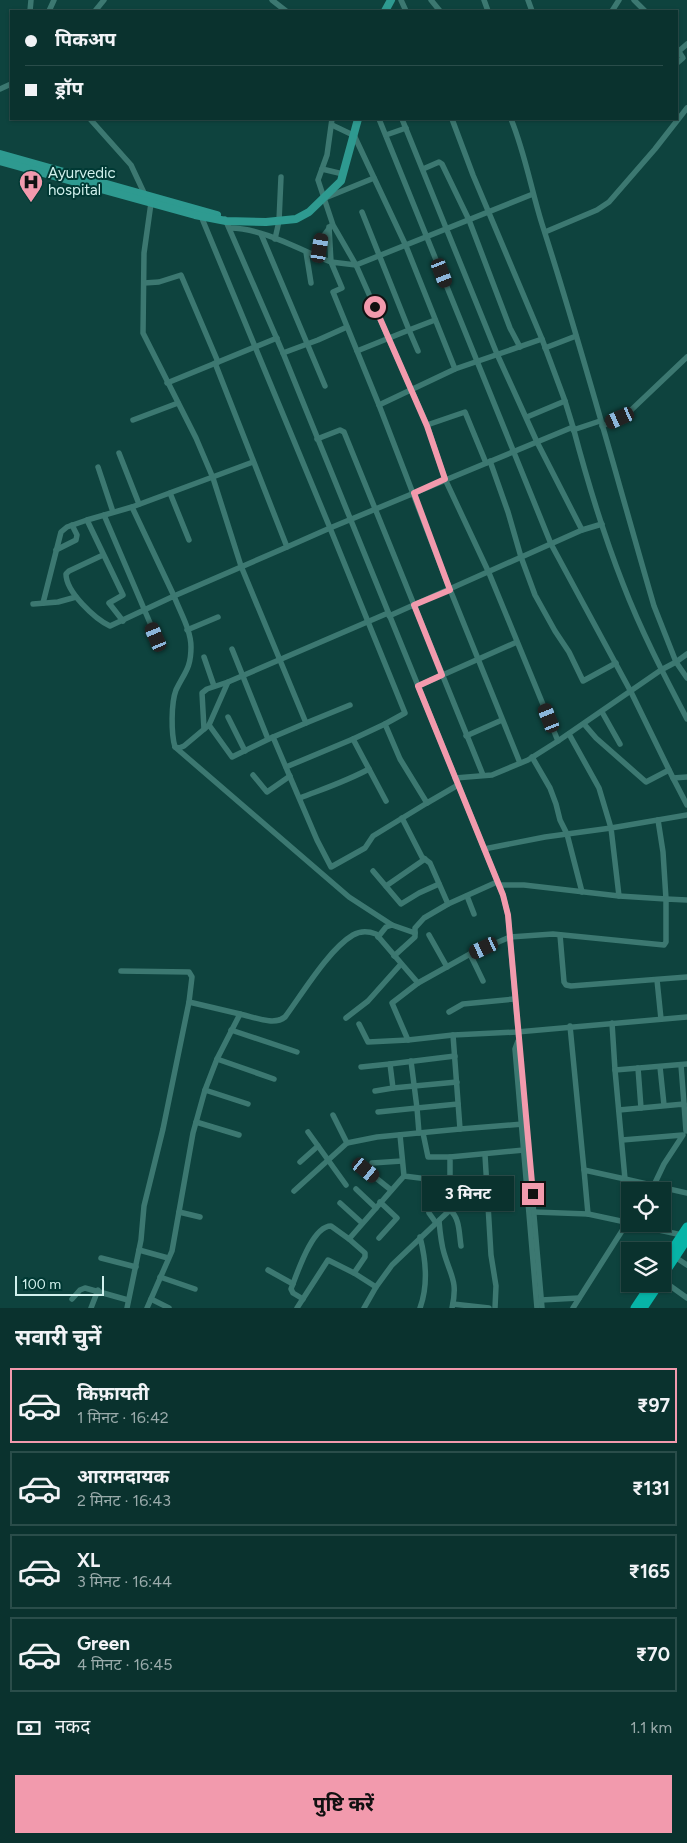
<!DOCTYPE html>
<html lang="hi">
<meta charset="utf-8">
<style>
body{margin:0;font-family:Figtree,"Noto Sans Devanagari",sans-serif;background:#133a36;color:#f1f3f6;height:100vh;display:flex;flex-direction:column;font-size:19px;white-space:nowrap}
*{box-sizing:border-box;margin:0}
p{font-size:16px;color:#9aa}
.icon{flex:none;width:28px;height:28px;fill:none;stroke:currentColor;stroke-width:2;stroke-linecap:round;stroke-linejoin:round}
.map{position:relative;height:1308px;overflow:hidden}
.sheet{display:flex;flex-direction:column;background:#0a322e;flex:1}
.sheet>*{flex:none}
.guide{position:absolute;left:10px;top:10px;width:668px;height:110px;border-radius:0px;box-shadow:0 1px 4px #0004,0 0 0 1px #2a4d4a;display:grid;align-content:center;height:110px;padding:0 15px;background:#0a322e}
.fabs{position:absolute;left:621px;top:1182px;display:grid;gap:10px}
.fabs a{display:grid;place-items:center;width:50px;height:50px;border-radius:0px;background:#0a322e;box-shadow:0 1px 4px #0004,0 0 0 1px #2a4d4a;font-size:25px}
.scale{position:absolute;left:15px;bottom:12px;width:89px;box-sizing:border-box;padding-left:5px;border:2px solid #d1f1ed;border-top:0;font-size:14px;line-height:18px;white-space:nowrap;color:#d1f1ed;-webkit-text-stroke:4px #003934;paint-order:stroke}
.end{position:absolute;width:22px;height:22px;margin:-11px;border:6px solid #f29aad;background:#111;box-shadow:0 0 0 2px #111}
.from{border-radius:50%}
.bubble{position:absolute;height:35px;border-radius:0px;background:#0a322e;box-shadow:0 1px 4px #0004,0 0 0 1px #2a4d4a;font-size:16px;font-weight:700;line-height:35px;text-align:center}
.car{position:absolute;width:15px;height:30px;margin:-15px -8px;border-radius:6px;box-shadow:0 0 4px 1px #0007;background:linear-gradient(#222 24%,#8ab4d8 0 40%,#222 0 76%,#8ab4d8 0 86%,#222 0)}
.guide b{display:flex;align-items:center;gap:18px;height:48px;font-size:19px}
.guide b+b{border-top:1px solid #2a4d4a}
.guide i{width:12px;height:12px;background:#f1f3f6}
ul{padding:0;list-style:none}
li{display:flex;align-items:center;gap:15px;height:75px;margin:0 10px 8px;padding:0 5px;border:2px solid #2a4d4a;border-radius:0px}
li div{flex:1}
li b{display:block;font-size:19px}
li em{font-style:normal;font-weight:700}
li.active{border-color:#f29aad}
li>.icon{width:45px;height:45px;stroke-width:1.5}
h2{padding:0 15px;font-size:22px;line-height:60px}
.pay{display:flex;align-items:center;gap:12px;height:55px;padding:0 15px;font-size:19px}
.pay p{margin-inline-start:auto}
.primary-button{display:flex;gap:10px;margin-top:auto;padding:10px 15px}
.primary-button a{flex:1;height:58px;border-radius:0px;background:#f29aad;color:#111;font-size:20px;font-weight:700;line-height:58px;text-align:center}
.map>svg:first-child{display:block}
</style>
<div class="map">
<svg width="687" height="1308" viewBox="0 0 687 1308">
<rect width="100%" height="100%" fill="#0e433e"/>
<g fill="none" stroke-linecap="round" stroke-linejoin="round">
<g stroke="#3c7871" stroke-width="5.5">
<path d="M272,0L286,11"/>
<path d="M401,0L406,11"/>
<path d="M431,0L440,11"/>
<path d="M484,0L488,11"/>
<path d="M528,0L532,11"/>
<path d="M634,0L645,11"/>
<path d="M30,11L31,0"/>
<path d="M49,11L54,0"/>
<path d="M95,11L104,0"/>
<path d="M612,11L619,0"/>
<path d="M676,47L683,58L676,64"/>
<path d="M679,51L687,44"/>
<path d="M0,89L11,84"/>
<path d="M90,119L131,165L145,195"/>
<path d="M332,119L327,155L318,180L333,225L356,265L427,425L445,479L489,573L558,741"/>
<path d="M379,119L551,544L631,692L673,778L687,777"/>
<path d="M402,119L497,354L537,442L582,530L602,524"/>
<path d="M452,119L473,175L542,339"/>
<path d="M332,125L353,135"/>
<path d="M353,133L406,246L455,369"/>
<path d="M386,135L406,128"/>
<path d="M322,169L343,174"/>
<path d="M423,169L439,162L442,164L469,220L510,328L520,347"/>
<path d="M325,198L374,178"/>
<path d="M151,203L144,253L143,333L196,438L213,478L241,566L306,723L273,737"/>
<path d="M201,216L330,528L573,427C587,480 603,533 623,584C641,631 664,675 687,719"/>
<path d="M225,219L283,353L503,895L508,915L542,1308"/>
<path d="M230,228C263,228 300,250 331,262L329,227"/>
<path d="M545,232L597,210L609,202L655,149L687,108"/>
<path d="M261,234L325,386"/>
<path d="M275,239L279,221L281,177"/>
<path d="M306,252L311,283"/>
<path d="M319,257L322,238L331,226"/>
<path d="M144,283L159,282L181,275L218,362"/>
<path d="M545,348L576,336"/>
<path d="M357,351L409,330L362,212"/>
<path d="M418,351L409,330L435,320"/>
<path d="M283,353L318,340L347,327"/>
<path d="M215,363L287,547L330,528L405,713L385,724L400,759L427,803L458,785"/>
<path d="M167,383L277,338"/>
<path d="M379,405L455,369L542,339L565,401L573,427"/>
<path d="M527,417L565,401"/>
<path d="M133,420L178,403"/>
<path d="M427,425L465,412L486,463"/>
<path d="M602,426L627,414L687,357"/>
<path d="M573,430L600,421"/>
<path d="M317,439L340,430L344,432L483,775"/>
<path d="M119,453L139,504"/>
<path d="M490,461L508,512L521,557L535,595L555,631L569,652L583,681L616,663"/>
<path d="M98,467L113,512"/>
<path d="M170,493L189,540"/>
<path d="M132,507L253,462"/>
<path d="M104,515L156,637"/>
<path d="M56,550L76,540L77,535L72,525"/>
<path d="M103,555L69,571L66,574C66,592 95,619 110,626L174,596C180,612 191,630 191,647C191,669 184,673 176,690C171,703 171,734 175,747L179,748L184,746L209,725"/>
<path d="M43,603L61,532L67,527L87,520"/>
<path d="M33,604L58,602L76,597"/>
<path d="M388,613L228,682L209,725L232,757L273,737L317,840L331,867L365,848L373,836L427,803"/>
<path d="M389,616L582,530"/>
<path d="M123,621L109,603L123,595L87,520L132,507L174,596L287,547"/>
<path d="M187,630L218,617"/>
<path d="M232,649L268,739"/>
<path d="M687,654L676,662L687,678"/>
<path d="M204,657L214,686"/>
<path d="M418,686L517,642"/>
<path d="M602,712L620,744"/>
<path d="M228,717L245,751"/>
<path d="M306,723L350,705"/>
<path d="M584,724L596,738L646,782L669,770"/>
<path d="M204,729L202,693L207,689L228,682"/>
<path d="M466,736L502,720"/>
<path d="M353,739L386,801"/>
<path d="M175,747L349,897L392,925"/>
<path d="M532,757L550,788L556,804L560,820L567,834L582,892"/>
<path d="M520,763L447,582L379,405L333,292L342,288L331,262L356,265L533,194"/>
<path d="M286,767L353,739L385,724"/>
<path d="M253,775L267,792L290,776"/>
<path d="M455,778L492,775L528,760L558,741L661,670L676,662L654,606C617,479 583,351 542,224C531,189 525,153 511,119"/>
<path d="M673,778L687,805"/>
<path d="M300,798C323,789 347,781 369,769"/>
<path d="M402,818L422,857L430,863L448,904L497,882"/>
<path d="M484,849L545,837L611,828L599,788L569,734"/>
<path d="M373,871L401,904L419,893L439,884"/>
<path d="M499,885H524L619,896L611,828L687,815"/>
<path d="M386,886L425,859"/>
<path d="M467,896L474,914"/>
<path d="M619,896L666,899L663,852L658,820"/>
<path d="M429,935L447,967"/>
<path d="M560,935L564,982L566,985L571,986L687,977"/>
<path d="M378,937L386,927L392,925L415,933"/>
<path d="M470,954L483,981"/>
<path d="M394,956L415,937V928L424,918L448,904"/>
<path d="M121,971L189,972L192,977L189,1002"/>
<path d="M657,980L661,1019"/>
<path d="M449,1012L463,1004L514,999"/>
<path d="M346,1018L368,1001L401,964"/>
<path d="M612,1023L615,1070L687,1064"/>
<path d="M359,1024L368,1042L408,1040L392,1003L418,983"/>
<path d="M570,1026L584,1170"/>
<path d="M231,1030L297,1052"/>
<path d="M453,1035L460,1129L523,1124"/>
<path d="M408,1040L453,1035L517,1032L687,1017"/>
<path d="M518,1041L515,1049L537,1308"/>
<path d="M455,1056L390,1064L393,1088L457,1082"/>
<path d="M217,1059L274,1079"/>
<path d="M411,1061L417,1108L458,1104"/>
<path d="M681,1065L684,1104"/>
<path d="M361,1067L390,1064"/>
<path d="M660,1067L664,1105"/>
<path d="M638,1068L641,1108"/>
<path d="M205,1090L248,1104"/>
<path d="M375,1091L393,1088"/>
<path d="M619,1110L684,1104L686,1131"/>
<path d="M378,1112L417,1108L419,1133"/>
<path d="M333,1115L347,1143"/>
<path d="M196,1122L239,1135"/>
<path d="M308,1132L346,1185"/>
<path d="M423,1133L428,1157H450"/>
<path d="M400,1135L404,1176L451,1182"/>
<path d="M622,1140L683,1135L664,1164L654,1185"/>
<path d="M485,1155L491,1255L496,1286L495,1308"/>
<path d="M300,1162L318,1146"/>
<path d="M372,1163L402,1161"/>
<path d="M366,1170L391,1190"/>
<path d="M625,1179L687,1193"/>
<path d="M356,1189L376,1208"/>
<path d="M294,1191L347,1143L377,1137L460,1129"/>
<path d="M340,1203L362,1223"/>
<path d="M428,1208L429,1213L436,1223"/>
<path d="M450,1210C460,1218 459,1234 461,1246"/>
<path d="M179,1212L200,1217"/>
<path d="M534,1212L588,1214L584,1170L625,1179L615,1070"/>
<path d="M588,1214L630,1223"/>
<path d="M439,1221C440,1232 441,1243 444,1253C451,1277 458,1281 452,1308"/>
<path d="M631,1224L682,1235"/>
<path d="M379,1238L397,1218L380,1202"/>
<path d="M349,1239L365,1253V1257L354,1273"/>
<path d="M139,1250L168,1258"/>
<path d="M675,1257L687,1265"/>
<path d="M101,1258L136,1267"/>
<path d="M268,1270L293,1284"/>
<path d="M160,1277L195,1289"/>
<path d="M662,1280L687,1298"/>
<path d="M72,1299L80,1290L85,1288L128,1300"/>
<path d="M151,1299L169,1308"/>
<path d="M303,1299L293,1293L291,1289C297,1274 312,1226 331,1226L349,1239L404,1176"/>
<path d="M541,1300L579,1298"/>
<path d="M453,1304L489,1308"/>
<path d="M91,1308L98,1290"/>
<path d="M127,1308L141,1240L144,1206L163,1129L189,1002L240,1014"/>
<path d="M147,1308L172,1251L193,1133L205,1090L217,1059L240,1014C254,1017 274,1026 285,1017C302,994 329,949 353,935C360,931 368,931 376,934L418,983L470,954L510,937L553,934L664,945L666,942V899L687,900"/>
<path d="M297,1308L328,1260L354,1273L376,1287"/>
<path d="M364,1308L376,1287L392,1265L450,1210V1157L524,1150"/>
<path d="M420,1308C428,1286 426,1260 420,1237"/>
<path d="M573,1308L627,1223"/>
</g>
<g stroke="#2e9a90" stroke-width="8">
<path d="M385,11L391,0"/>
<path d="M0,154L217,215"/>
<path d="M0,161L195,215L226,221L266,222L296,219L309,212L341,181L358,119"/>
</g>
<g stroke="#07b4a7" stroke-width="9">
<path d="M662,1265L687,1227"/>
<path d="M662,1277L687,1239"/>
<path d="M635,1308L651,1284"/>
<path d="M643,1308L659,1284"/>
</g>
</g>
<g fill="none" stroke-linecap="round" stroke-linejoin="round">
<path stroke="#f29aad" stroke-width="6" d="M375,307L427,426L445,479L414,493L450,590L414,605L442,675L418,686L503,895L508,915L533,1194"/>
</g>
<defs>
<g id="hospital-pin" transform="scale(1.25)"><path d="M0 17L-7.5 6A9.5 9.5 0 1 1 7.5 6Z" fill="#f29aad" stroke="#003934"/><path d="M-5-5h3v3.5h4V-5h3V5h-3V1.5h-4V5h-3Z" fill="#111"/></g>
</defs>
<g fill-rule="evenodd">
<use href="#hospital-pin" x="31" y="182"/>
</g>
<g text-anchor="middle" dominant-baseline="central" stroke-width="4" stroke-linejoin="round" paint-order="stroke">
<g font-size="15" fill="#d1f1ed" stroke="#003934" text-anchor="start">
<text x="48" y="173">Ayurvedic<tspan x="48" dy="17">hospital</tspan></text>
</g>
</g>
</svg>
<div class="fabs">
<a><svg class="icon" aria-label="locate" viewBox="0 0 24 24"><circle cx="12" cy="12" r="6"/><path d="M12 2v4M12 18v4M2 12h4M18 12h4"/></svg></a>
<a><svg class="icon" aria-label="layers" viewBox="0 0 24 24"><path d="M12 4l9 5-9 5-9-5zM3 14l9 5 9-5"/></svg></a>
</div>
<div class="scale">100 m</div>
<i class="end from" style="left:375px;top:307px"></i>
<i class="end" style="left:533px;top:1194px"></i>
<div class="bubble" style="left:422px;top:1176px;width:92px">3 मिनट</div>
<i class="car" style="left:320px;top:248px;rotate:9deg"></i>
<i class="car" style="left:442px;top:273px;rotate:159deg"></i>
<i class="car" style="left:620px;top:418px;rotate:246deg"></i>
<i class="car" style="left:156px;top:637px;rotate:337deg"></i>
<i class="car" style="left:549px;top:718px;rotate:338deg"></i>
<i class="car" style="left:484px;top:948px;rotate:245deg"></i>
<i class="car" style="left:366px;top:1170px;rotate:129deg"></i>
<div class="guide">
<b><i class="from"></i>पिकअप</b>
<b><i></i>ड्रॉप</b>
</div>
</div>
<section class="sheet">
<h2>सवारी चुनें</h2>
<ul>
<li class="active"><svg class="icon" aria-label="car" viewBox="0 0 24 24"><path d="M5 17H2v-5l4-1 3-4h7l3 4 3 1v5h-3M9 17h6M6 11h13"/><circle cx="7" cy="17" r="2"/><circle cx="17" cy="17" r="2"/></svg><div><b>किफ़ायती</b><p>1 मिनट · 16:42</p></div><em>₹97</em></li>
<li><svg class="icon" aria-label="car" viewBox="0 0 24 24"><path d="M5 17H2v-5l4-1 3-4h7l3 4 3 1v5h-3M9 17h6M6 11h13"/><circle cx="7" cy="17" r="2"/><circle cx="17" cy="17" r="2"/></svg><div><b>आरामदायक</b><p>2 मिनट · 16:43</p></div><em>₹131</em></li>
<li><svg class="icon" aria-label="car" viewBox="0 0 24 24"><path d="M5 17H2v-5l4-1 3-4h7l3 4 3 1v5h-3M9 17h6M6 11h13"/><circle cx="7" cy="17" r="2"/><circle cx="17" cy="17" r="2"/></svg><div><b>XL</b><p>3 मिनट · 16:44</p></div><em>₹165</em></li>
<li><svg class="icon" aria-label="car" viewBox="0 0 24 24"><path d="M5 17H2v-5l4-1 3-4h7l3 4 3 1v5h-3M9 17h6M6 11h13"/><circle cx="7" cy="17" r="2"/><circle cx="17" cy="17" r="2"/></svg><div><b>Green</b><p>4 मिनट · 16:45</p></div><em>₹70</em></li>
</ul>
<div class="pay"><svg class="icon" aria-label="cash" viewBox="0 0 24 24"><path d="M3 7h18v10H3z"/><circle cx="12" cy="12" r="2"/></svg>नकद<p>1.1 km</p></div>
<div class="primary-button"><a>पुष्टि करें</a></div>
</section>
